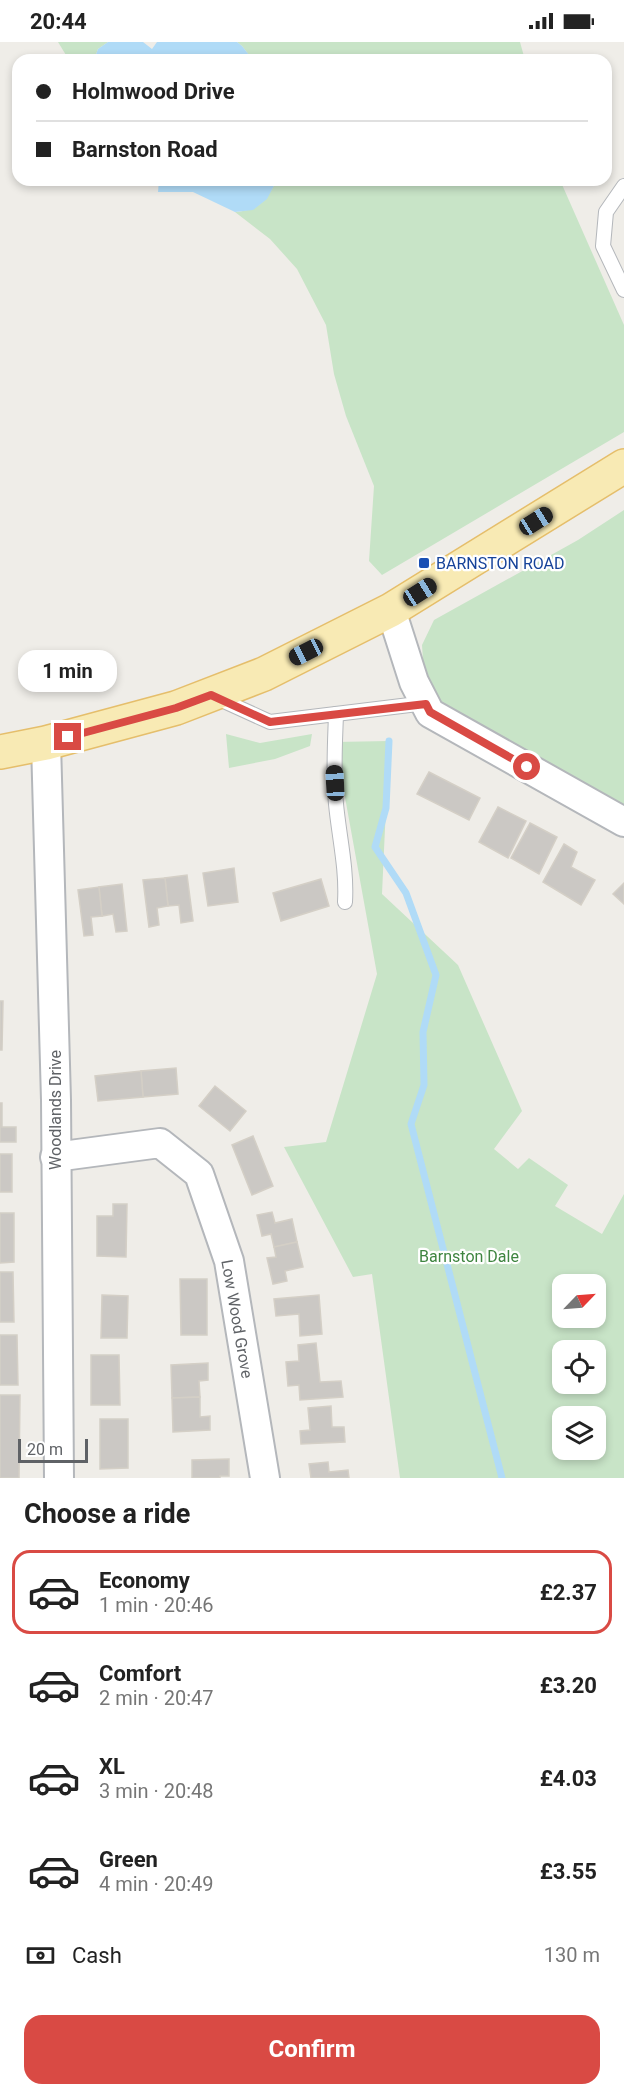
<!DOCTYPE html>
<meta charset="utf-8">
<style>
body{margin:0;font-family:Roboto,sans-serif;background:#f2f2f2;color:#222;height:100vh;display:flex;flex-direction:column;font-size:22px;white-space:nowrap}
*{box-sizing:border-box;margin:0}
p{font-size:20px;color:#767676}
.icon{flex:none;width:33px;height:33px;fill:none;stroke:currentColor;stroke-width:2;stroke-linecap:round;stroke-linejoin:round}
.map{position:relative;height:1436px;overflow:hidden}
.panel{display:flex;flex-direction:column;background:#fff;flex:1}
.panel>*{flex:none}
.guide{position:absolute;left:12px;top:12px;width:600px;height:132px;border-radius:18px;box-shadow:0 3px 9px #0003;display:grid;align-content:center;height:132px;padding:0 24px;background:#fff}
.needle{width:39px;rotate:65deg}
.controls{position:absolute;left:552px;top:1232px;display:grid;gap:12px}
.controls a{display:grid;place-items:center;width:54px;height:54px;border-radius:12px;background:#fff;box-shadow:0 3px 9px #0003;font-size:30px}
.scale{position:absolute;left:18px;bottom:15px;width:70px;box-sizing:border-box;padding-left:6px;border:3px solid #5f6266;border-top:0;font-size:16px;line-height:21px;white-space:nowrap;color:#5f6266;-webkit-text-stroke:4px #fff;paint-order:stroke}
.end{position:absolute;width:27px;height:27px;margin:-14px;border:8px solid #d94a44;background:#fff;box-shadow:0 0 0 3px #fff}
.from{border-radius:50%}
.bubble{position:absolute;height:42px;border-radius:18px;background:#fff;box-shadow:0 3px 9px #0003;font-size:20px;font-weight:700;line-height:42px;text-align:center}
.car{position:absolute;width:18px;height:36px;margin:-18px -9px;border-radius:8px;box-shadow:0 0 4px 2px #0007;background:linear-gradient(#222 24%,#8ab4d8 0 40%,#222 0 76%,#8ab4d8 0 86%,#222 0)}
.guide b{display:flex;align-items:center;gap:21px;height:57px;font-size:22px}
.guide b+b{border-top:2px solid #e0e0e0}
.guide i{width:15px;height:15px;background:#222}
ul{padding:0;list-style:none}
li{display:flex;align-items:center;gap:18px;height:84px;margin:0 12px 9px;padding:0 12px;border:3px solid transparent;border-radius:18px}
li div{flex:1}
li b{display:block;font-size:22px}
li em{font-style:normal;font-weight:700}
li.on{border-color:#d94a44}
li>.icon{width:54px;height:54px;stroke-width:1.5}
h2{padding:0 24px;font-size:27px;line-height:72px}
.pay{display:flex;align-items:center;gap:15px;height:66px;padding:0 24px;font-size:22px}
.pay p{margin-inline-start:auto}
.button{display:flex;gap:12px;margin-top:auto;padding:12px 24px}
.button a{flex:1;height:69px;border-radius:18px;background:#d94a44;color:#fff;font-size:24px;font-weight:700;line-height:69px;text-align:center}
.status{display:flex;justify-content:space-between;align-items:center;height:42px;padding:0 30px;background:#fff;direction:ltr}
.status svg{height:16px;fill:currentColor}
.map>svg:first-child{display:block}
</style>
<div class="status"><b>20:44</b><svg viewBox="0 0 49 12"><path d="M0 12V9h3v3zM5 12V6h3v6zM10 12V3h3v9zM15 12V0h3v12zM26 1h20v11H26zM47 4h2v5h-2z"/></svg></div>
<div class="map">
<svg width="624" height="1436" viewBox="0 0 624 1436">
<rect width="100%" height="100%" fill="#efede8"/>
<g fill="#c8e4c7" fill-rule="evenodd">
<path d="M58,0H108L98,7L94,18H69Z"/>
<path d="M237,0H520L525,18H253L242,4Z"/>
<path d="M277,138H560L624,283V390L382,533L369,519L374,444L346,374L334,332L326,283L297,227L270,197L235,170C261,167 265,160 277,138Z"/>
<path d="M624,468V769L442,675L424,634L422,603L434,578L578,498Z"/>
<path d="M226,692L260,701L312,692L310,704L275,717L229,726Z"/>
<path d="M389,699L382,852L458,923L522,1069L494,1107L518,1127L529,1116L568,1143L555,1164L602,1192L624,1152V1436H400L372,1232L353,1235L284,1105L326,1100L377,932L335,700ZM562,1242H596V1275H562ZM562,1308H596V1341H562ZM562,1374H596V1407H562Z"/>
</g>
<g fill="#b0dbf7">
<path d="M108,0H143L152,7L157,0H237L242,4L253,18H94L98,7Z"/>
<path d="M159,138H277L267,157L253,168L235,170L193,150H158Z"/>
</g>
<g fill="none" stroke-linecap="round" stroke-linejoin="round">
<path stroke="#b0dbf7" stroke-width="7" d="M389,699L386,766L375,805L406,851L436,933L423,990L424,1043L411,1082L502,1436"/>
</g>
<g fill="#cbc8c4" stroke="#d4cfc6" stroke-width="1.5">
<path d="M429,730L480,756L469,778L417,752Z"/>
<path d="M498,765L526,779L508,816L479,800Z"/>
<path d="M530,781L557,795L539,832L511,816Z"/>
<path d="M564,802L577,810L571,825L595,838L581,863L543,840Z"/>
<path d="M234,826L238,860L208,864L203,831Z"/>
<path d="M187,833L193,879L181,881L179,863L168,864L165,836Z"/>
<path d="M165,836L168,864L157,866L159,883L149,885L143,838Z"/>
<path d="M321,837L329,864L281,879L273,851Z"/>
<path d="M624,841V862L613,852Z"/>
<path d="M122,842L127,889L116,890L113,872L102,874L99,845Z"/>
<path d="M99,845L102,874L91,875L93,893L84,894L78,848Z"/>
<path d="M0,959H3L2,1008H0Z"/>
<path d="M176,1026L178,1052L143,1055L141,1029Z"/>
<path d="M141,1029L143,1055L98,1059L95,1034Z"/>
<path d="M215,1044L246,1069L230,1089L199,1064Z"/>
<path d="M0,1061H2V1085H16V1100H0Z"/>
<path d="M253,1094L273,1144L252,1153L232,1103Z"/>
<rect x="0" y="1112" width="12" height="38"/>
<path d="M113,1162H127L126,1215L97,1214V1174H113Z"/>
<path d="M272,1170L275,1181L292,1177L297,1200L274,1205L271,1192L262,1194L257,1173Z"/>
<path d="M0,1171H14V1220L0,1221Z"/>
<path d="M297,1200L303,1225L285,1229L287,1239L273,1242L267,1216L276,1215L274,1205Z"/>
<path d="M0,1230H13L14,1280H0Z"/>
<path d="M180,1237H207V1293H181Z"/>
<path d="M102,1253L128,1254L127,1296H101Z"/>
<path d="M319,1253L322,1292L300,1294L299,1272L276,1274L274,1257Z"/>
<path d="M0,1293H17L18,1343H0Z"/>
<path d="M316,1301L320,1340L341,1339L343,1355L300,1358L299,1343L288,1344L286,1320L299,1319L298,1303Z"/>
<path d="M91,1313H119L120,1363H91Z"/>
<path d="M208,1321V1338L199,1339L200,1355L172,1356L171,1323Z"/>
<path d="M0,1353H20L19,1436H0Z"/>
<path d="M200,1355V1375L210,1374V1388L173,1390L172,1356Z"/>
<path d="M331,1364L332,1385H344L345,1400L301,1402L300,1389L310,1388L308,1366Z"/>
<path d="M100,1377H128V1426L100,1427Z"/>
<path d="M229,1417V1434H220V1436H192V1418Z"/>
<path d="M328,1420L329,1430L348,1428L349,1436H311L309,1422Z"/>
</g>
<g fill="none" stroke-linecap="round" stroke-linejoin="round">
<g stroke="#b4b7bb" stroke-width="16">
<g id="service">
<path d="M624,144L606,170L603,204L624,248"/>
<path d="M215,655L270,680L426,661"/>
<path d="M336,672C335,702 333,732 336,762C339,794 347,827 345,860"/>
</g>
</g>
<g stroke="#b4b7bb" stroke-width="32">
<g id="minor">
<path d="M391,568L414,640L430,671L624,780"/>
<path d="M46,701L56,1058L59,1436"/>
<path d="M55,1115L160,1101L199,1132L229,1219L265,1436"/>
</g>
</g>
<g stroke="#e5be6b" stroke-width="36">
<path id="primary" d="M0,710L46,701L176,666L264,632L391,568L624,424"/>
</g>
<use href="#service" stroke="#fff" stroke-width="14"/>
<use href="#minor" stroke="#fff" stroke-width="28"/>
<use href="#primary" stroke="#f8eab4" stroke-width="33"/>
</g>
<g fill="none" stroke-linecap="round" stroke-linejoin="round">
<path stroke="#d94a44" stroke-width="8" d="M68,695L176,666L211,653L270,680L426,662L430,670L527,725"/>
</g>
<rect fill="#1a4fb4" stroke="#fff" stroke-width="2" x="418" y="515" width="12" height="12" rx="3"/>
<g text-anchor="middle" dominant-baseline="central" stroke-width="4.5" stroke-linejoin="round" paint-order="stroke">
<g font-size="16" fill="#164399" stroke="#fff" text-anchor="start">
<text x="436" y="521">BARNSTON ROAD</text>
</g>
<g font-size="16" fill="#5f6266" stroke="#fff">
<text transform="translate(55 1068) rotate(-90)">Woodlands Drive</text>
<text transform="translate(237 1277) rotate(80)">Low Wood Grove</text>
</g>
<g font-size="16" fill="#3f8540" stroke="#fff">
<text x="469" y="1214">Barnston Dale</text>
</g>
</g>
</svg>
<div class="controls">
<a><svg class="needle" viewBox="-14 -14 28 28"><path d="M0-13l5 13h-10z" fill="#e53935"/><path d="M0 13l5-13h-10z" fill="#767676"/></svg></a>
<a><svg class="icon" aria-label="locate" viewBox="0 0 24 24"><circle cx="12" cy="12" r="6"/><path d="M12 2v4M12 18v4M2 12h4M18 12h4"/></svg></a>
<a><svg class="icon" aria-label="layers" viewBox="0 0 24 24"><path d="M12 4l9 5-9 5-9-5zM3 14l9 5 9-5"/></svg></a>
</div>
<div class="scale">20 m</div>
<i class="end from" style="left:527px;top:725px"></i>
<i class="end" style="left:68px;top:695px"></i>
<div class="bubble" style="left:18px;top:608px;width:99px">1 min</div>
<i class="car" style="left:536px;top:479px;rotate:58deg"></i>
<i class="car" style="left:420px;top:550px;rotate:58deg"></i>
<i class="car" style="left:306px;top:610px;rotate:243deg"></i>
<i class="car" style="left:335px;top:741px;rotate:357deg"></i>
<div class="guide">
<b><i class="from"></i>Holmwood Drive</b>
<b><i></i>Barnston Road</b>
</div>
</div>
<section class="panel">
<h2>Choose a ride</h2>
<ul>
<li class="on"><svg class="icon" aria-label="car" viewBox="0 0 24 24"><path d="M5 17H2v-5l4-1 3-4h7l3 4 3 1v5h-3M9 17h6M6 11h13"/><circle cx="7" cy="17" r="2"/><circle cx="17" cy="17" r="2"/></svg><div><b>Economy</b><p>1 min · 20:46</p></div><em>£2.37</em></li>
<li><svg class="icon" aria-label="car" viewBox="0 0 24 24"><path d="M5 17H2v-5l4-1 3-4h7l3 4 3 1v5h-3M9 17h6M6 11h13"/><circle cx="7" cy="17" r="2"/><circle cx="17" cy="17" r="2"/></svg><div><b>Comfort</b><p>2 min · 20:47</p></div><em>£3.20</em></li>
<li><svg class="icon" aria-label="car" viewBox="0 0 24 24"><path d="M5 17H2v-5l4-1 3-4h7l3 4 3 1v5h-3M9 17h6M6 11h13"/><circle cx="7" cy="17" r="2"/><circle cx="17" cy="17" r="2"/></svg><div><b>XL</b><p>3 min · 20:48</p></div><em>£4.03</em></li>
<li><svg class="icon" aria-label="car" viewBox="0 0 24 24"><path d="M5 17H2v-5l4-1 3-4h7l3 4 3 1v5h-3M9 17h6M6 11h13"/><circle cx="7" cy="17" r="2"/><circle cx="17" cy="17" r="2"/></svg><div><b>Green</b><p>4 min · 20:49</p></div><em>£3.55</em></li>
</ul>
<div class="pay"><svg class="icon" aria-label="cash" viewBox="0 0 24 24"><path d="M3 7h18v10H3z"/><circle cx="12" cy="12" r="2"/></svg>Cash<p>130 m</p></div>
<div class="button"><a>Confirm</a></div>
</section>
